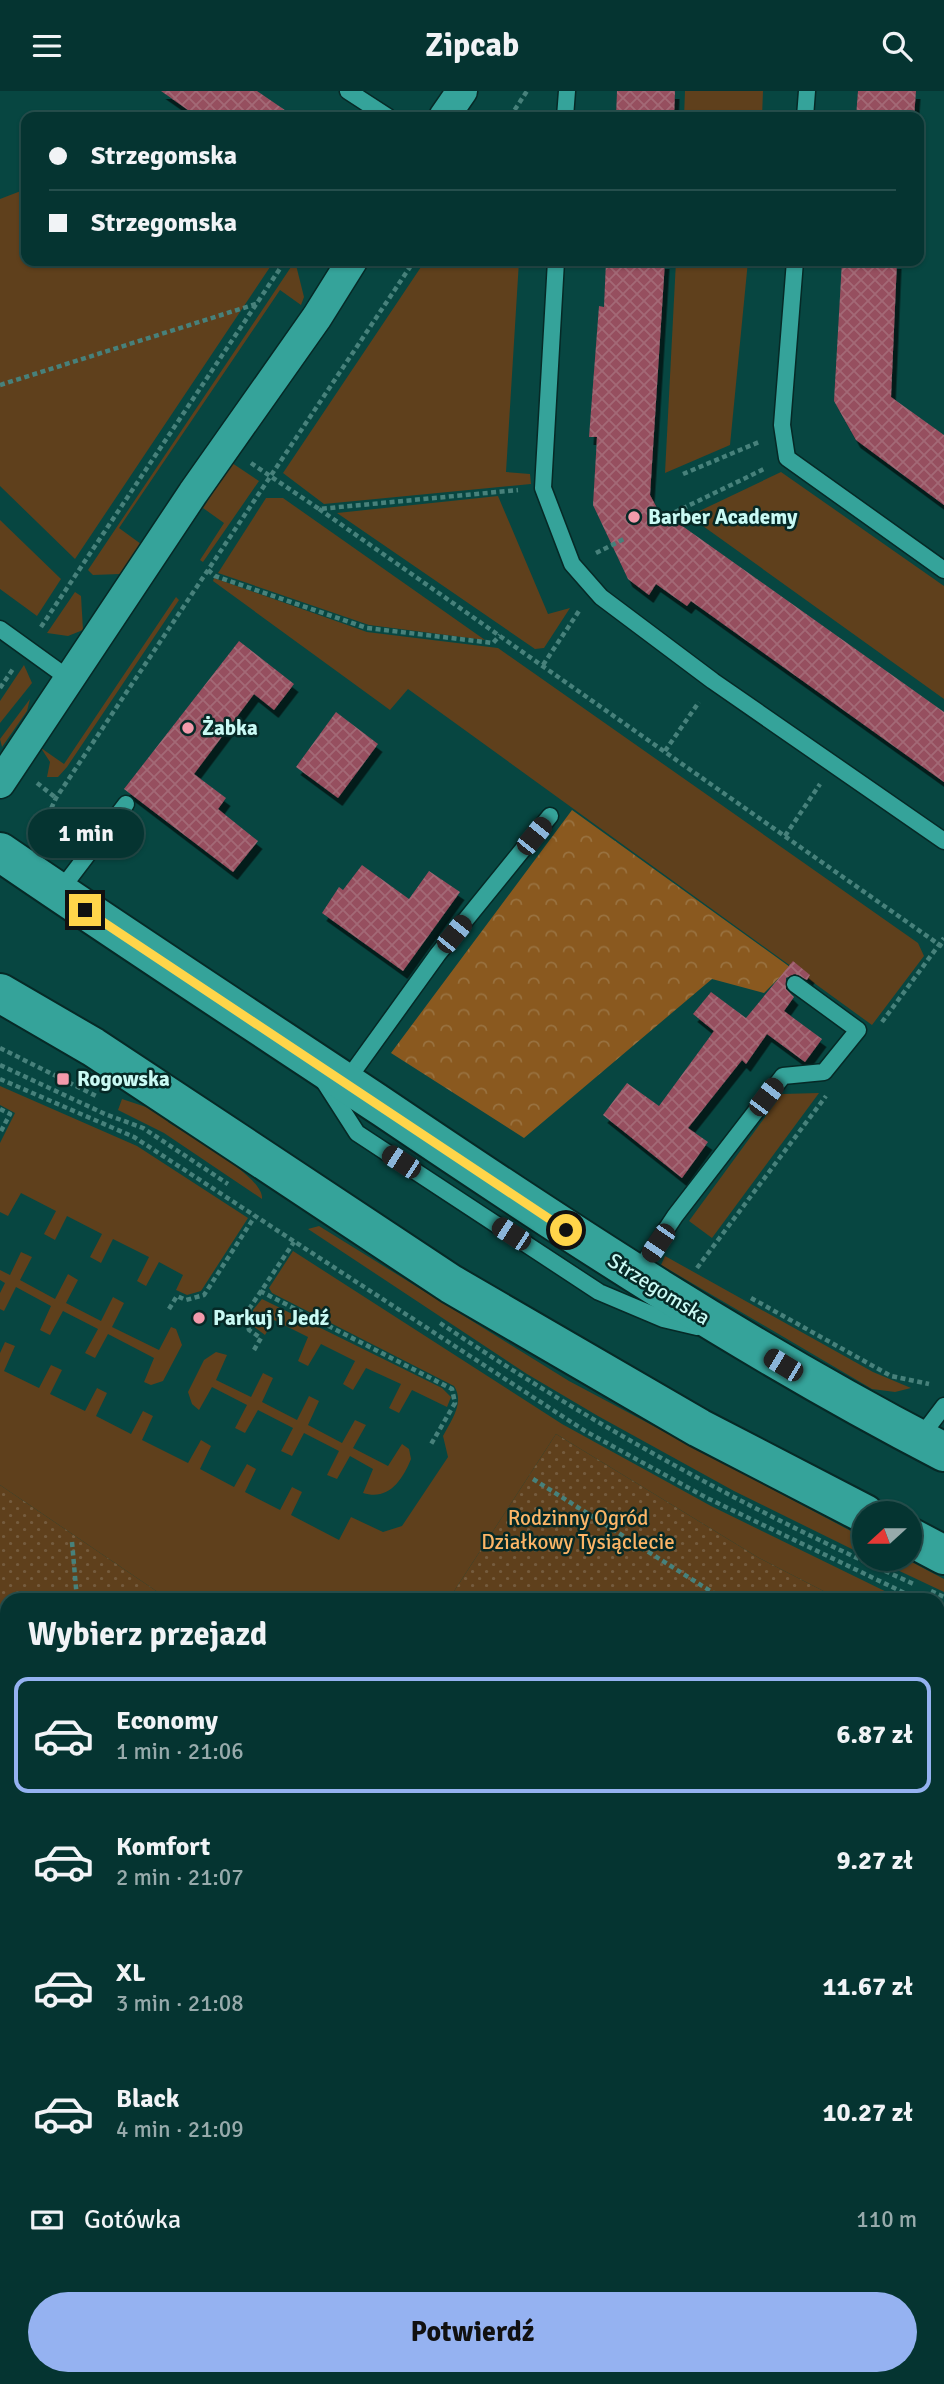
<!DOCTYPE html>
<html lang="pl">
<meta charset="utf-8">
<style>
body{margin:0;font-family:Signika,sans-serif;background:#133f3d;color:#f1f3f6;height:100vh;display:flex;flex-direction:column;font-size:26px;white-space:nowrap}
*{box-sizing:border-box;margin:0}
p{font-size:23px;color:#97aaab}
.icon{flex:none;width:38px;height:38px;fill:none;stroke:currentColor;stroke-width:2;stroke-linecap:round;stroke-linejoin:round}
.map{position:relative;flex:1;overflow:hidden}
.panel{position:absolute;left:0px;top:1502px;width:945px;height:793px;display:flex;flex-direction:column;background:#053431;border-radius:21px 21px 0 0;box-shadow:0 2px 5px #0004,0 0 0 2px #264f4d}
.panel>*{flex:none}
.guide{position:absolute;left:21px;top:21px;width:903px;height:154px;border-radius:14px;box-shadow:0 2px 5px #0004,0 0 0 2px #264f4d;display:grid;align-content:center;height:154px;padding:0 28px;background:#053431}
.needle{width:46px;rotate:249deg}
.tools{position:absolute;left:852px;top:1410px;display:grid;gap:14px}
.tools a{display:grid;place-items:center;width:70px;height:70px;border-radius:50%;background:#053431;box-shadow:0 2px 5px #0004,0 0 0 2px #264f4d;font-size:35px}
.end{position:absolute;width:32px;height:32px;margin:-16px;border:9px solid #ffd54a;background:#111;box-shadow:0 0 0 4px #111}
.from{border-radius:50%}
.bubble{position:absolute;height:49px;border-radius:24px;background:#053431;box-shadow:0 2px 5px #0004,0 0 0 2px #264f4d;font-size:23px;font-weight:800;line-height:49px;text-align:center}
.car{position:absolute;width:21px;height:42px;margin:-21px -10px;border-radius:9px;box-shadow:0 0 5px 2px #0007;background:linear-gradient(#222 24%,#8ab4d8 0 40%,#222 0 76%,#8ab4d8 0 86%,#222 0)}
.guide b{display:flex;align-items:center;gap:24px;height:66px;font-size:26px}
.guide b+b{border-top:2px solid #264f4d}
.guide i{width:18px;height:18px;background:#f1f3f6}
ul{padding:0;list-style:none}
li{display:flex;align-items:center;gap:21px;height:116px;margin:0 14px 10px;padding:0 14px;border:4px solid transparent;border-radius:14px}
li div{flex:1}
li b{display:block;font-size:26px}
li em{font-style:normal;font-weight:800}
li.selected{border-color:#95b2f1}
li>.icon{width:63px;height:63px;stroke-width:1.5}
h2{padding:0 28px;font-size:32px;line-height:84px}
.pay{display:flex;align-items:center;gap:18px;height:77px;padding:0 28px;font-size:26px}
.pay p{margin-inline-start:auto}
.action{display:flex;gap:14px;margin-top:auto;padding:14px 28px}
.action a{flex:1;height:80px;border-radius:42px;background:#95b2f1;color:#111;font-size:28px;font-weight:800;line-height:80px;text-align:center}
header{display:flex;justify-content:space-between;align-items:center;height:91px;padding:0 28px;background:#053431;font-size:32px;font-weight:800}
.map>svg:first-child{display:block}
</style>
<header><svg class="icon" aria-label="menu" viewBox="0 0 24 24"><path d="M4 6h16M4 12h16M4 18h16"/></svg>Zipcab<svg class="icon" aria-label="search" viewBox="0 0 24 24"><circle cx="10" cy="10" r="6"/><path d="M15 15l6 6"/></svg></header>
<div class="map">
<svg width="944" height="2293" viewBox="0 0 944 2293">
<defs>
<pattern id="forest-crowns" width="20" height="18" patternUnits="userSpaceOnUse" patternTransform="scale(1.75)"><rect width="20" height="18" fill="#8a591f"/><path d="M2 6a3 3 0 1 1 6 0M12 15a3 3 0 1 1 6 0" fill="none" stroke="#997240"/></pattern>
<pattern id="garden-dots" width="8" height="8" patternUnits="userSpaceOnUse" patternTransform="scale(1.75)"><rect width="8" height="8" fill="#5f401c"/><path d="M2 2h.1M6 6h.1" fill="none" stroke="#755c3e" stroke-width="1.8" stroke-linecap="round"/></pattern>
<pattern id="building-cross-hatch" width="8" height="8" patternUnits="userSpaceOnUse" patternTransform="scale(1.75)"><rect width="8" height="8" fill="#964f5e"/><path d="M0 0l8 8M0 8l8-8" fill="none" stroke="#a36976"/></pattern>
<filter id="shadow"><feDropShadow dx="4.5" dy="8" stdDeviation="0" flood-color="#0009"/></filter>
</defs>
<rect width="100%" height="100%" fill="#074641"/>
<g fill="#5f401c">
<path d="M685,0H763L762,26H684Z"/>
<path d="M26,98V170H274L75,468L0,395V108Z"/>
<path d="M295,170L304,206L301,214L280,199L119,437L141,453L120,483L93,484L88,479Z"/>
<path d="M425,170H519L506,381L530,383L531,393L324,413L283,382Z"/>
<path d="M676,170H748L730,354L665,382Z"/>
<path d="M232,372L259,390L203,471L200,469L224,432L203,417Z"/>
<path d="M781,381L944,495V608L689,425Z"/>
<path d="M498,405L548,523L570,517L544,557L535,558L337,422Z"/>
<path d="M266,407H283L485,549L369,534L218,482Z"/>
<path d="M0,429L61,488L37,525L0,498Z"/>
<path d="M214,487L367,541L498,557L918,852L924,865L872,934L408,598L390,619L213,490Z"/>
<path d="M75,501L81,505L83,539L68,545L47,542Z"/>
<path d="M176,506L179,509L67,676L58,686H47L50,671L41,657L64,673Z"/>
<path d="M24,574L32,592L0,632V610Z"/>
<path d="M30,608L27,620L2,656L0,648Z"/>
<path d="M0,995L137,1055L248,1127L201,1200L187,1204L176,1199L183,1184L159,1171L146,1195L137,1190L149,1166L113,1148L101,1172L90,1166L102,1143L67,1125L55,1149L44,1143L56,1120L21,1102L8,1125L0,1121V1052L15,1022L0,1014Z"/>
<path d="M819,1002L712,1147L689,1130L782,1003Z"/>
<path d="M122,1008L146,1016L169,1028L168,1031C188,1044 265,1086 262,1108L164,1042L118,1019Z"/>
<path d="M319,1135L569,1290L864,1447V1464L734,1400L598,1325L527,1283L308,1138Z"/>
<path d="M293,1160L562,1333L711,1415L901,1508H839L759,1467L556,1343L449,1508H168L0,1394V1262L5,1251L15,1255L4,1280L39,1297L51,1274L62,1279L50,1303L85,1320L97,1297L107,1302L96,1325L131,1343L143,1320L153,1325L142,1349L188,1372L201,1349L211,1355L200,1378L234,1396L247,1373L256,1378L245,1401L280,1419L292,1396L302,1401L291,1424L339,1449L351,1426L383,1441L402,1435L448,1366L443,1345C451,1329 465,1312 454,1295L272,1202L269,1197Z"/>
<path d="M21,1161L32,1166L20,1189L55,1208L68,1183L78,1189L66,1212L101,1230L113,1206L124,1212L112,1236L159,1259L171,1236L176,1238L182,1254L163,1290L151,1294L144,1291L154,1267L108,1243L95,1267L85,1262L98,1238L63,1220L50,1244L40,1239L51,1215L16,1196L4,1220L0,1218V1202L5,1192L0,1189V1179L10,1184Z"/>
<path d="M665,1165L873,1281L911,1297L895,1301L872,1298L661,1174Z"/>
<path d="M262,1208L442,1297L451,1306L447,1316L412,1299L399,1322L389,1317L401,1293L366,1277L353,1299L343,1293L355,1270L321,1253L308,1275L298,1270L308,1246L274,1229L265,1244L253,1235V1219Z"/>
<path d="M216,1261L227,1264L216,1289L251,1306L263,1282L273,1287L262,1311L297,1329L309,1305L319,1310L308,1334L342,1352L355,1329L366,1334L353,1357L388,1375L402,1353L409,1358L411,1368C402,1390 388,1410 363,1402L373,1378L350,1365L337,1388L327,1384L339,1360L304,1342L292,1365L281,1360L293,1337L258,1319L245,1342L235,1337L247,1314L212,1296L199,1319L192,1313L188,1301L204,1269Z"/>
<path d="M874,1468H906L944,1488V1501Z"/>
<path d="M938,1524L944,1527V1673L938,1670Z"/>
</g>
<path fill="url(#forest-crowns)" d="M572,719L790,876L764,902L712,888L524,1047L391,962Z"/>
<g fill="url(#garden-dots)">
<path d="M556,1343L759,1467L839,1508H449Z"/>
<path d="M0,1394L168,1508H7V1927L0,1928Z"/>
<path d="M938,1670L944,1673V2135L938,2129Z"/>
<path d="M7,1987V2287H836V2293H0V1988Z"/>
</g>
<g fill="url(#building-cross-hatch)" filter="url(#shadow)">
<path d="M161,0H257L295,26H198Z"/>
<path d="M617,0H675L674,26H616Z"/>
<path d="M858,0H916L914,26H856Z"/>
<path d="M606,170H665L650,404L657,417L944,621V691L691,510L687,515L656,493L649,504L628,488L593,414L597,346H589L599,215L604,216Z"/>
<path d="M842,170H897L891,306L944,344V414L856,349L834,310Z"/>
<path d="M239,550L294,593L274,619L254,603L194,683L226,707L218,718L258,750L233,781L124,698Z"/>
<path d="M336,621L378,653L338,707L296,676Z"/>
<path d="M362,774L409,808L429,780L460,801L403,880L322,822L339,796L343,799Z"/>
<path d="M793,870L810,884L807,889L795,883L786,887V898L794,906L784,920L822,948L805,971L767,943L746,973L742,969L688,1037L708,1051L682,1087L603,1024L627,992L659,1015L714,940L693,923L711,901L746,927Z"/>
</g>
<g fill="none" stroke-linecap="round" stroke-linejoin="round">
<g stroke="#062926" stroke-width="19">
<g id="lane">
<path d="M348,0L388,26"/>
<path d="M565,26L567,0"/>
<path d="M805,26L807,0"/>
<path d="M556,170L543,397L572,473L601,506L713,590L944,750"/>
<path d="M795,170L782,334L787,367L944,479"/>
<path d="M0,538L68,587"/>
<path d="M59,801L126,713"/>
<path d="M323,989L357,1042L599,1201L663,1228L697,1236"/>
<path d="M345,992L438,863L550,725"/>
<path d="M636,1184L675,1125L783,985L824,981L858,939L795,893"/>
<path d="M919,1348L944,1315"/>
</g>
</g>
<g stroke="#062926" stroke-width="33">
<g id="street">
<path d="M444,26L462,0"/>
<path d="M0,692L193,402L317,226L352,170"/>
</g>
</g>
<g stroke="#062926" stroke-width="42">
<g id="secondary">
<path d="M0,761C127,848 256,932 384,1017C566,1140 749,1260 944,1361"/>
<path d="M0,902L93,956L451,1193L699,1337L865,1423"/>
<path d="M910,1446L944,1464"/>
</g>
</g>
<g stroke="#47817b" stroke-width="4.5" stroke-dasharray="5 3.5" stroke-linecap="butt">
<path d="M510,26L527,0"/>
<path d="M0,294L256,213"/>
<path d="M251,372L319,418L518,399"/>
<path d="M683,383L759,351"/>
<path d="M319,418L944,857"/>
<path d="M667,425L764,378"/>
<path d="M596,462L624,448"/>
<path d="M208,479L215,485L367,537L493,552L500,544"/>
<path d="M41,536L285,170"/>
<path d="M543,574L579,520"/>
<path d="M0,597L13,578"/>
<path d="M665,660L699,611"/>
<path d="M37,692L56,707"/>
<path d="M785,745L820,693"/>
<path d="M51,751L50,720L56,707L414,170"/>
<path d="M882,931L944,847"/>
<path d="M0,957L96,1005"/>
<path d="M0,974L105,1023L143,1037L228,1093"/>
<path d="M0,988L134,1046L585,1340L707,1407L917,1508"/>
<path d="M0,1018L10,1023L0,1042"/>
<path d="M697,1177L826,1005"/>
<path d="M260,1200L452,1298L455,1312L430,1355"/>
<path d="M751,1207L891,1285L929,1293"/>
<path d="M169,1218L177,1205L186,1209L204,1204L255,1125"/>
<path d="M440,1232C591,1333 750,1420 916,1494"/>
<path d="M254,1259L261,1247L249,1239L245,1224L294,1151"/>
<path d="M533,1388L723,1508"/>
<path d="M72,1451L77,1508"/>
<path d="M931,1500L944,1506"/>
<path d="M938,1518L944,1520"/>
<path d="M938,1560L944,1562"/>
<path d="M0,1960H7"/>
<path d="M938,2215L944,2214"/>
<path d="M153,2287L154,2293"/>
<path d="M466,2287V2293"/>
<path d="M669,2293L672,2287"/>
<path d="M859,2293V2287"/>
</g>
<use href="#lane" stroke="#35a39a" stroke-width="16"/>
<use href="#street" stroke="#35a39a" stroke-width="30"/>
<use href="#secondary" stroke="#35a39a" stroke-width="38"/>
</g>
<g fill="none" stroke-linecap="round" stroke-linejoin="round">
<path stroke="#ffd54a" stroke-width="9" d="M85,819L566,1139"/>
</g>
<g fill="#f39aab" stroke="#062926" stroke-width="2.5">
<circle cx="634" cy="426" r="7"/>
<circle cx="188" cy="637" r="7"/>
<rect x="56" y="981" width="14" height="14" rx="3.5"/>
<circle cx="199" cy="1227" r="7"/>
</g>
<g text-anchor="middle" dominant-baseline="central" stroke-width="5" stroke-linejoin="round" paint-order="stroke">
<g font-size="21" font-weight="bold" fill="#cafaf4" stroke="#062926" text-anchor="start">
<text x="648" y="426">Barber Academy</text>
<text x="202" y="637">Żabka</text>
<text x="77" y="988">Rogowska</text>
<text x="213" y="1227">Parkuj i Jedź</text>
</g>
<g font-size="21" fill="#cafaf4" stroke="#062926">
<text transform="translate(659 1198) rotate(32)">Strzegomska</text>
</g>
<g font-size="21" fill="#fcb567" stroke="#062926">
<text x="578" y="1427">Rodzinny Ogród<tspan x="578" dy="24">Działkowy Tysiąclecie</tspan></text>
</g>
</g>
</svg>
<div class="tools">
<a><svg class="needle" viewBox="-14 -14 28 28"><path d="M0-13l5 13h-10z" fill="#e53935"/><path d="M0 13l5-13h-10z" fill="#97aaab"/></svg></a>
</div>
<i class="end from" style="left:566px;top:1139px"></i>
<i class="end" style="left:85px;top:819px"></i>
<div class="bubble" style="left:28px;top:718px;width:116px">1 min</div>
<i class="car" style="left:534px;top:745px;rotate:39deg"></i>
<i class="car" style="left:454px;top:843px;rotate:39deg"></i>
<i class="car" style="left:766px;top:1006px;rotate:37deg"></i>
<i class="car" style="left:401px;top:1071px;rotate:303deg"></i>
<i class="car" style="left:511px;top:1143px;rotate:303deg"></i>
<i class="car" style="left:658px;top:1152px;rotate:214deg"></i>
<i class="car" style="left:783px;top:1274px;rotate:301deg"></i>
<div class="guide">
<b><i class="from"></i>Strzegomska</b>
<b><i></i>Strzegomska</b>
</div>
<section class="panel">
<h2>Wybierz przejazd</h2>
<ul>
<li class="selected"><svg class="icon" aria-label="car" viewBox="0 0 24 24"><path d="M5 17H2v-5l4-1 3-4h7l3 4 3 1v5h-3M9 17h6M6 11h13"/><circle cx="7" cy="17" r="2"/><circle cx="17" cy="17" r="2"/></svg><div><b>Economy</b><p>1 min · 21:06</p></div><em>6.87 zł</em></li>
<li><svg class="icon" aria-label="car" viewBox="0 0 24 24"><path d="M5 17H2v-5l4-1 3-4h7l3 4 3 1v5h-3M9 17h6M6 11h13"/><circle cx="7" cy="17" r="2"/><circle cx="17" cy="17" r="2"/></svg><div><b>Komfort</b><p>2 min · 21:07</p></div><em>9.27 zł</em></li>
<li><svg class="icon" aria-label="car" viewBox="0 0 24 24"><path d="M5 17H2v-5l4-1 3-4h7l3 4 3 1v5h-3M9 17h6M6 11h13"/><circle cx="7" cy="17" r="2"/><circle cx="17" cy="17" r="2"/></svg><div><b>XL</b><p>3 min · 21:08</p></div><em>11.67 zł</em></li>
<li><svg class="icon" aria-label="car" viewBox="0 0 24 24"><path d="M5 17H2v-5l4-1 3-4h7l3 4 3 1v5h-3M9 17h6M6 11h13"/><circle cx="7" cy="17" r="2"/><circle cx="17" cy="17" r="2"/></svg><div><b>Black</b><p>4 min · 21:09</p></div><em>10.27 zł</em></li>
</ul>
<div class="pay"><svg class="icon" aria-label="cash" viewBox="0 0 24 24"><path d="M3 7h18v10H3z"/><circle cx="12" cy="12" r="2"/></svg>Gotówka<p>110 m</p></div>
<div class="action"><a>Potwierdź</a></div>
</section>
</div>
